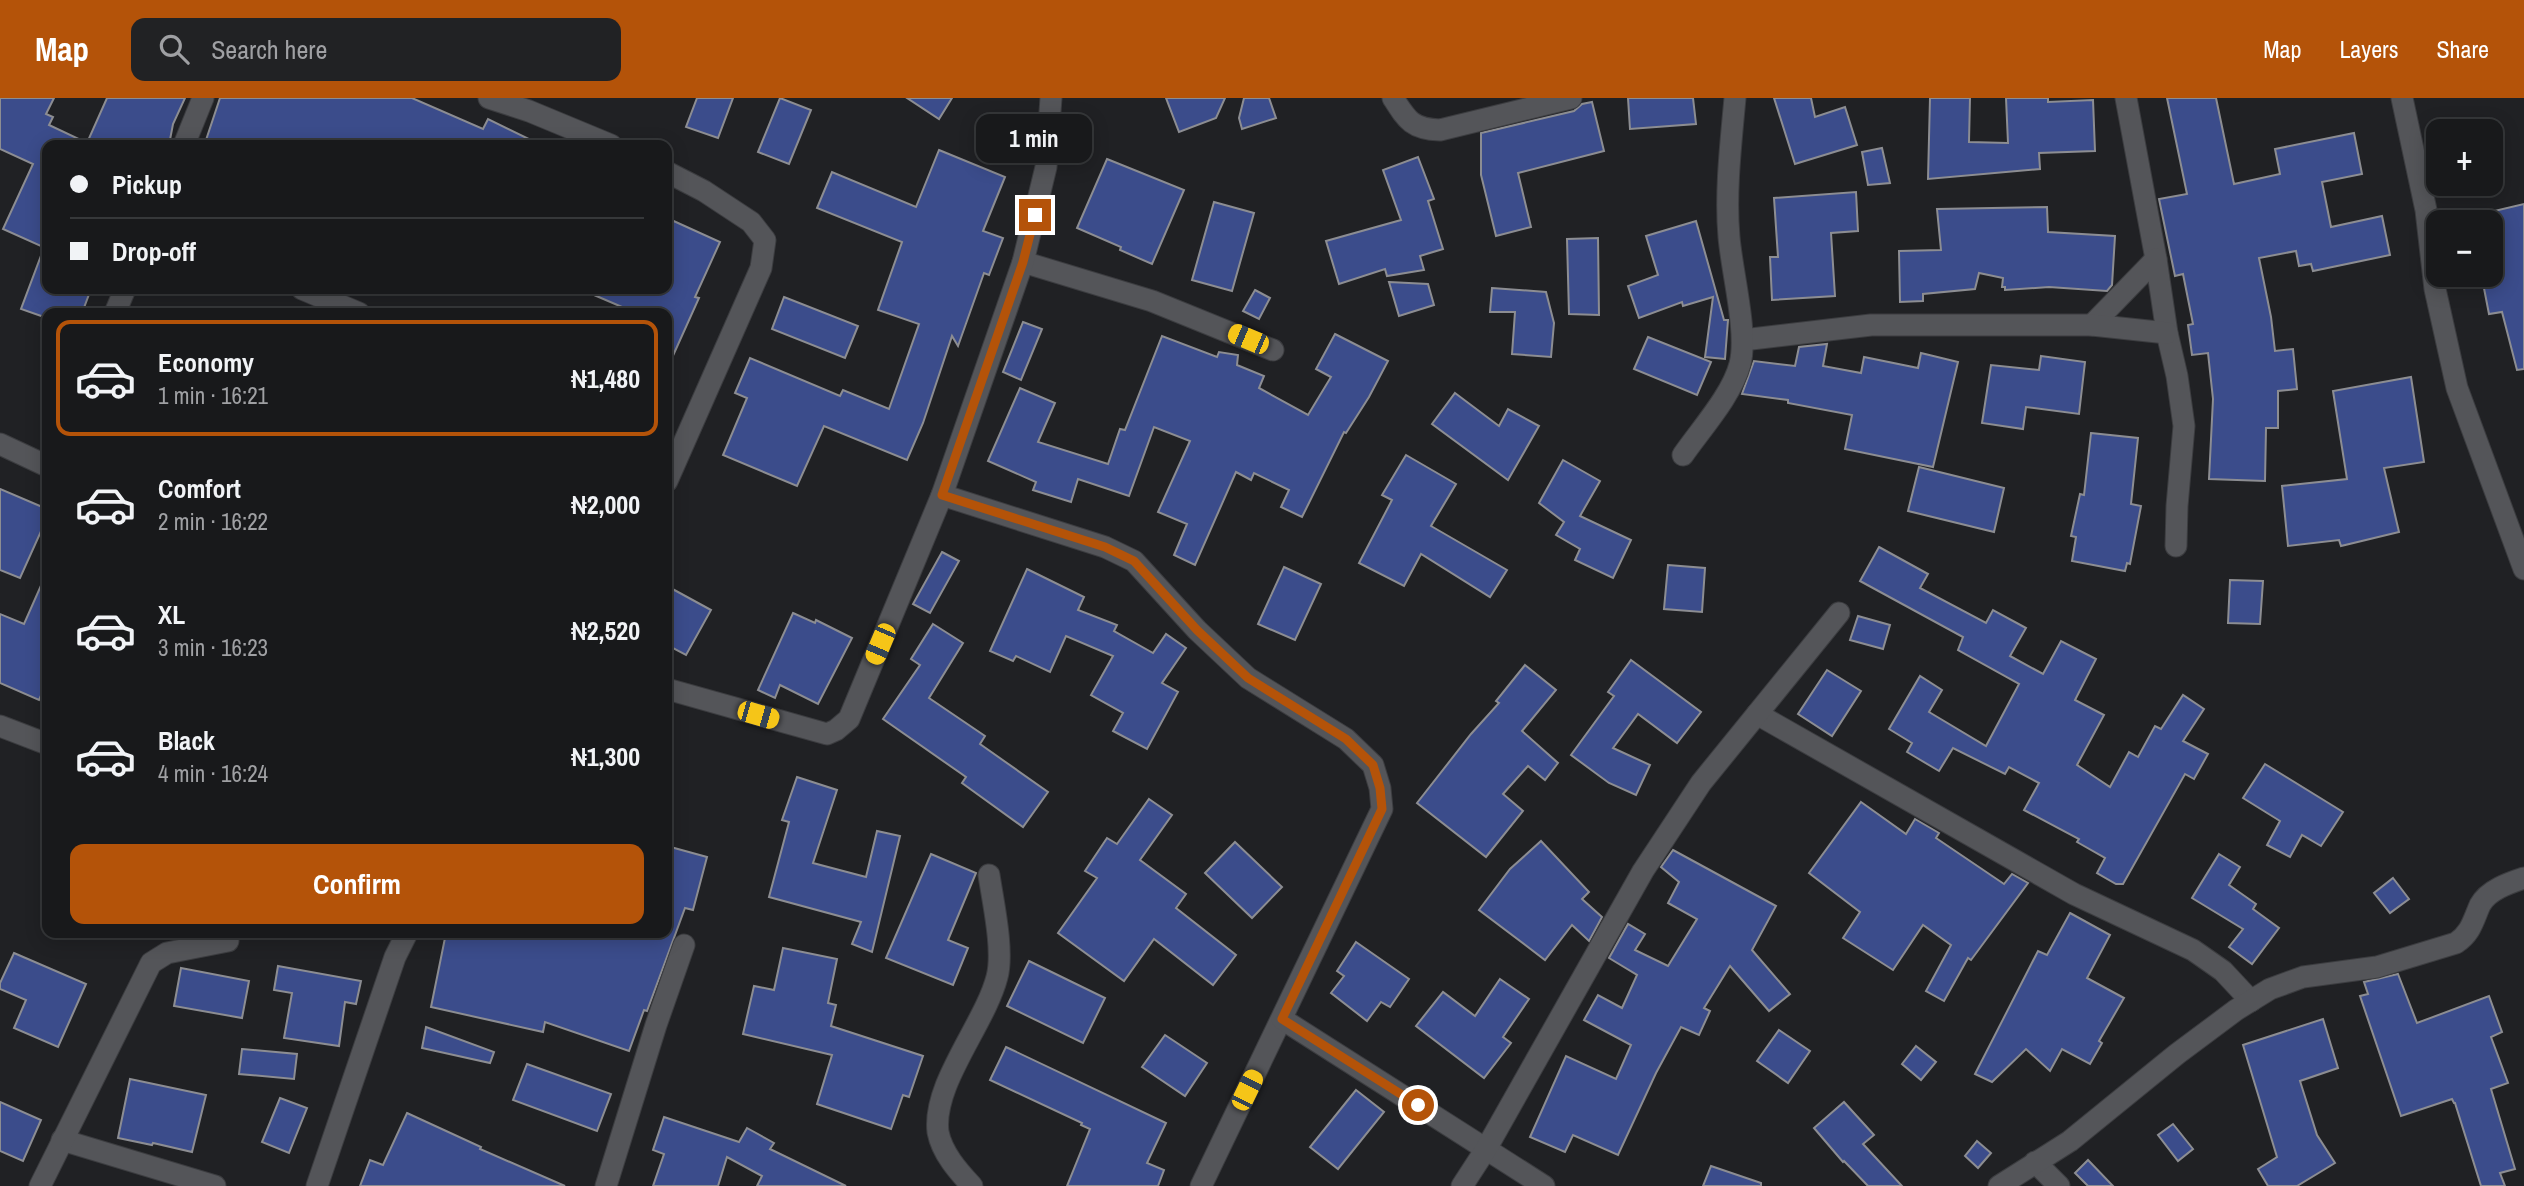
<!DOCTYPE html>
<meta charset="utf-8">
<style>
body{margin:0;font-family:"Archivo Narrow",sans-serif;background:#212224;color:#f1f3f6;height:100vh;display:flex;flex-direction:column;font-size:26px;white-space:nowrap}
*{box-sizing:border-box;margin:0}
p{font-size:23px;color:#9fa0a3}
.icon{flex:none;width:38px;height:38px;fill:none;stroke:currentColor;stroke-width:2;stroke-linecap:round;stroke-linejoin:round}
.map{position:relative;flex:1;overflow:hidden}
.sheet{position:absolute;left:42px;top:210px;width:630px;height:630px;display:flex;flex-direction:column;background:#18191b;border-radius:14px;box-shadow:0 4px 18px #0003,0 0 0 2px #36383a}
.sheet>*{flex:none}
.top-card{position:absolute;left:42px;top:42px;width:630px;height:154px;border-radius:14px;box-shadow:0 4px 18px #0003,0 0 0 2px #36383a;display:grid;align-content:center;height:154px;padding:0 28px;background:#18191b}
.tools{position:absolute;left:2426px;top:21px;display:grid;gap:14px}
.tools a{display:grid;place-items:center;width:77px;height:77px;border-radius:14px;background:#18191b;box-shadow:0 4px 18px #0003,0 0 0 2px #36383a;font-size:35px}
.end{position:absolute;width:32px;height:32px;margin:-16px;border:9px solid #b45309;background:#fff;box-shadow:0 0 0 4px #fff}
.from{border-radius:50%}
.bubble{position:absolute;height:49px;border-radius:14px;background:#18191b;box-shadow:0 4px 18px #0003,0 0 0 2px #36383a;font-size:23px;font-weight:700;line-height:49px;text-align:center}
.car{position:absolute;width:21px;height:42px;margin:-21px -10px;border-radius:9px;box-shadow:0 0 5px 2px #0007;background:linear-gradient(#f5c518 24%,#345 0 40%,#f5c518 0 76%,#345 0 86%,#f5c518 0)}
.top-card b{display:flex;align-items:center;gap:24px;height:66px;font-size:26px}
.top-card b+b{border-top:2px solid #36383a}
.top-card i{width:18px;height:18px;background:#f1f3f6}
ul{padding:12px 0 0;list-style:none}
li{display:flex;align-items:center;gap:21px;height:116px;margin:0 14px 10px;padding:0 14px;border:4px solid transparent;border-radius:14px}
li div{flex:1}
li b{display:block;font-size:26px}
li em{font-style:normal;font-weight:700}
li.active{border-color:#b45309}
li>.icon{width:63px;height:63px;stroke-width:1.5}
.action{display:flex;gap:14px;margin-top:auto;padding:14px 28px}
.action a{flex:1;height:80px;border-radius:14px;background:#b45309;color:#fff;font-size:28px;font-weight:700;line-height:80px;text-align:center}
header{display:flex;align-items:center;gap:42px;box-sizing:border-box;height:98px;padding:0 35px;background:#b45309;color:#fff}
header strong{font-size:33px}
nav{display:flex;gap:38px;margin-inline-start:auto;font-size:24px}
.search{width:490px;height:63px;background:#212224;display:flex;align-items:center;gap:18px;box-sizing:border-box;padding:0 24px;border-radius:14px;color:#9fa0a3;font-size:26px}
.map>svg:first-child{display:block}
</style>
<header>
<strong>Map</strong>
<div class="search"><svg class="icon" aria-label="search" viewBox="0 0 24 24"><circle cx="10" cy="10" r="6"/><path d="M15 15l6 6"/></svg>Search here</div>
<nav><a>Map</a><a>Layers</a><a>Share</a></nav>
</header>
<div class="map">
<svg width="2524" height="1088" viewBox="0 0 2524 1088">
<rect width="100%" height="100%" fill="#202124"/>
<g fill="#3b4c8b" stroke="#8c8d92" stroke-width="2">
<path d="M0,0H54L46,16L53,19L49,27L87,45L107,0H185L173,26L169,47H47V139L43,149L3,131L33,66L0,51Z"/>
<path d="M220,0H412L483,31L488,21L541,47H221L206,42Z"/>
<path d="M697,0H733L718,40L686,29Z"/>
<path d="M780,0L811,12L789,66L758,54Z"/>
<path d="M907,0H952L939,21Z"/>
<path d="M1166,0H1225L1216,20L1179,34Z"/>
<path d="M1244,0H1269L1276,20L1242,31L1239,20Z"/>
<path d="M1628,0H1693L1696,26L1630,31Z"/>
<path d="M1774,0H1811L1815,19L1845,9L1857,47L1795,66Z"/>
<path d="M1930,0H1970L1969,44L2008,45L2006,0H2048V4L2093,2L2095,53L2039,55L2040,71L1928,81Z"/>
<path d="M2167,0H2216L2234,86L2280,76L2275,51L2354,35L2362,76L2322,84L2331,129L2382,118L2390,157L2313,173L2311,166L2299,168L2296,153L2259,160L2271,219L2275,253L2293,251L2297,291L2278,293V330H2266L2265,383L2209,381L2213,301L2208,255L2192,257L2188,227L2193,226L2183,176L2175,178L2159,101L2187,96Z"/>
<path d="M1592,4L1604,53L1518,75L1531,129L1496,138L1481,77V35L1574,13L1582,6Z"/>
<path d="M1882,50L1890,85L1868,87L1862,54Z"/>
<path d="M939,52L1005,79L983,133L1003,140L989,177L984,175L958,248L952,238L923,325L907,362L824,328L797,388L723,357L747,300L735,295L750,260L840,298L843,292L889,311L919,226L878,212L902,144L817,110L832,74L916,109Z"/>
<path d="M1418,59L1434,101L1428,103L1443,151L1420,158L1424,172L1387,178L1385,171L1339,186L1326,143L1401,122L1383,72Z"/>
<path d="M1107,61L1184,92L1152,166L1120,152L1121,149L1077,130Z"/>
<path d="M1856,94L1858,133L1831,135L1835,198L1772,202L1770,159H1778L1774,100Z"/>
<path d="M1214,104L1254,115L1232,193L1192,182Z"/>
<path d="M2524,106V271L2517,272L2502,214L2489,216L2482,180L2490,178V114Z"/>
<path d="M2047,109L2048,134L2115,138L2112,187L2107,193L2049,189L2005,192V189H2002L2003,180L1979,175L1975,191L1923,196V203L1900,204L1899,153L1941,152L1937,111Z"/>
<path d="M667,120L720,144L695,199L699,200L667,271V215H636L580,191H667Z"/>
<path d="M1696,123L1724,222H1728L1725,261L1705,259L1713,199L1683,208L1682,204L1639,220L1628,188L1658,177L1646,138Z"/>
<path d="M1598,140L1599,217L1569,216L1567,141Z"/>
<path d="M45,147H47V191H91L82,215H47V220L21,211Z"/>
<path d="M1389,184L1428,186L1434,207L1399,218Z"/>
<path d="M1492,190L1546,194L1554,225L1551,259L1512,256L1515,214H1490Z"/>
<path d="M1255,192L1270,200L1259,221L1243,213Z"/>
<path d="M784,199L858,228L845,260L772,231Z"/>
<path d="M1023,224L1042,231L1021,282L1003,274Z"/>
<path d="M1335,236L1388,263L1369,299L1346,335L1344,334L1302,419L1281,409L1289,392L1254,375L1251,382L1236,374L1195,467L1174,457L1187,426L1158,414L1190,343L1154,329L1129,398L1078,381L1071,404L1033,392L1036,384L988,363L1020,290L1055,305L1038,344L1108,366L1120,331L1125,332L1162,238L1217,259L1219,254L1238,257L1237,267L1264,278L1259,290L1308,317L1331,279L1316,271Z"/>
<path d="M1648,239L1711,264L1697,297L1634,271Z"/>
<path d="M1827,246L1823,268L1861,275L1864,259L1918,270L1921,255L1958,264L1933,369L1845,351L1852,317L1788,305V302L1742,296L1754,263L1795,268L1799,249Z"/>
<path d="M2041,258L2085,264L2079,316L2026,309L2023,331L1982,325L1991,267L2039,272Z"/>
<path d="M2411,279L2424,364L2384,370L2399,434L2341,448L2339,442L2288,448L2282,388L2347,381L2333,293Z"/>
<path d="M1455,295L1499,328L1508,311L1539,328L1508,382L1432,326Z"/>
<path d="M2091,335L2138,340L2131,406L2141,408L2130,466L2127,465L2125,473L2072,463L2076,439L2071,438L2080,396L2084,397Z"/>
<path d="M1406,357L1456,386L1431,428L1507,472L1490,499L1421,456L1404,488L1359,465L1392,402L1382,397Z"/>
<path d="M1563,362L1600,383L1580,418L1631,442L1613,480L1575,462L1580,451L1556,437L1564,424L1539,405Z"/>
<path d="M1919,369L2004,390L1994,434L1908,413Z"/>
<path d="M0,391L47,411V420L20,480L0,472Z"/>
<path d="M1879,449L1928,476L1920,490L1986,525L1993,512L2026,530L2010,558L2043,576L2061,543L2096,561L2075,602L2104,617L2077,667L2110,689L2129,654L2138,659L2155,628L2161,631L2183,597L2204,611L2183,643L2208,656L2194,681L2185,676L2123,786H2116L2097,775L2105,760L2077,744L2079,741L2024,712L2039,685L2009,669L2005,676L1953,650L1939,673L1907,654L1912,645L1889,631L1920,578L1942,592L1929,614L1986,648L2019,586L1958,552L1963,539L1860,483Z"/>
<path d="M942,454L959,463L930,515L913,506Z"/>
<path d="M1668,467L1705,470L1702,514L1664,511Z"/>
<path d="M1284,469L1321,486L1295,542L1258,526Z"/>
<path d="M1027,471L1084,499L1078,512L1117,527L1114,533L1153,555L1166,536L1186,550L1162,585L1178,594L1147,651L1113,633L1123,615L1091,597L1113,558L1066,538L1050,574L1016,558L1013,563L990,553Z"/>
<path d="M47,474V584L39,602L0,585V516L24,526Z"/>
<path d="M2230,482L2263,483L2260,526L2228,525Z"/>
<path d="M667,488L711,512L686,557L667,547Z"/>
<path d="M793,515L815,525L816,522L852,540L818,606L780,587L775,600L758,592Z"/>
<path d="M1858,518L1890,527L1883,551L1850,542Z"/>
<path d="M933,526L963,545L929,600L985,638L980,646L1048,694L1023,729L962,685L966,679L883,621L920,567L911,561Z"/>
<path d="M1631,562L1701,614L1677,645L1638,616L1613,650L1650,667L1636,697L1609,685L1571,657L1614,598L1608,594Z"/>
<path d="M1525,567L1556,592L1522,633L1558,665L1545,682L1528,668L1503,696L1523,713L1486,759L1417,705L1471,636L1499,605L1496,603Z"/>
<path d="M1827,572L1861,593L1832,638L1798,616Z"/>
<path d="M2265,666L2343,714L2321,748L2302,737L2290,759L2267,747L2280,723L2243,700Z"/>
<path d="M797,679L837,692L813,765L866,779L877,733L900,738L872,854L852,846L861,824L769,799L789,724L782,722Z"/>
<path d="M1149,701L1172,717L1140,762L1186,796L1176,810L1236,857L1213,887L1154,841L1124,883L1058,835L1097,780L1085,773L1107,740L1117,746Z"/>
<path d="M1861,704L1906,736L1915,721L1939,735L1936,740L2004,786L2012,776L2028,785L1971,862L1968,860L1944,903L1926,893L1951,847L1923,827L1893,872L1843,840L1860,814L1809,775Z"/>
<path d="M1541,743L1589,794L1582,801L1602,819L1589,843L1572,827L1545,862L1479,812L1510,771Z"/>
<path d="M1235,744L1282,789L1252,820L1205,775Z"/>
<path d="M667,748L707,759L693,812L685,810L647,913L644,912L629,953L545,924L543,934L431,909L446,835H667Z"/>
<path d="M1673,752L1776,808L1752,852L1790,896L1769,913L1730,868L1704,910L1710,913L1699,937L1681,929L1656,975L1618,1057L1573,1037L1565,1054L1530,1039L1566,958L1616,981L1631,947L1584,922L1598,897L1622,910L1637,877L1609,860L1628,826L1645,836L1635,852L1668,868L1697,821L1668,805L1679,784L1661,769Z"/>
<path d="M931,756L976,775L948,842L968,850L953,887L886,860Z"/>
<path d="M2219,756L2240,769L2229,787L2256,806L2253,811L2279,830L2252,866L2229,849L2243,831L2192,800Z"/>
<path d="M2393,780L2409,801L2390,815L2374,795Z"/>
<path d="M2070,815L2110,837L2087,880L2124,900L2099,943L2102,945L2090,966L2062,951L2050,973L2026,951L1992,984L1975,976L2038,853L2047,857Z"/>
<path d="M1356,844L1409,881L1390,909L1381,904L1367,923L1331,895L1344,878L1337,873Z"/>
<path d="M783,850L837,861L828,905L836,907L831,928L923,958L909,999L903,997L891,1031L817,1006L832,957L743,936L754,888L774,892Z"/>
<path d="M14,855L86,886L58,949L14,930L26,902L0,891V885Z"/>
<path d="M1029,863L1105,900L1083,945L1007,908Z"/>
<path d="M278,868L361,883L356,906L345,904L339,948L284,940L292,895L274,892Z"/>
<path d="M181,870L249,883L242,920L174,908Z"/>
<path d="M2398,876L2417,925L2489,898L2502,934L2491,939L2508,985L2491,991L2515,1071L2500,1075L2505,1088H2481L2455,1005H2454L2452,1001L2401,1018L2360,898L2368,896L2364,884Z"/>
<path d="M1500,881L1529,901L1503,939L1511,945L1484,980L1416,928L1443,894L1475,918Z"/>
<path d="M2323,921L2338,970L2300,983L2317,1037L2335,1065L2297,1088H2268L2258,1071L2277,1059L2243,947Z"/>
<path d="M426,929L494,954L490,965L422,950Z"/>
<path d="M1779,932L1810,953L1788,985L1757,963Z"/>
<path d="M1165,937L1207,965L1185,998L1142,969Z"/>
<path d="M1916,948L1936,964L1921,982L1902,966Z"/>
<path d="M1006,949L1166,1025L1147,1065L1164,1072L1158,1088H1067L1090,1031L1081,1027L1082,1025L990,982Z"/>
<path d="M242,951L297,956L294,981L239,976Z"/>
<path d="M527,966L611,996L597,1033L513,1002Z"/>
<path d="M130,981L206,997L192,1054L153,1045L152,1047L118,1040Z"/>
<path d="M1356,992L1384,1014L1338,1071L1310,1049Z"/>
<path d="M280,1000L307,1010L289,1055L262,1044Z"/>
<path d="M0,1004L41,1022L23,1063L0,1053Z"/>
<path d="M1844,1004L1874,1037L1863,1046L1902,1088H1868L1844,1063L1843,1064L1814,1030Z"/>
<path d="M407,1015L481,1049L480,1051L565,1088H360L370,1062L383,1067Z"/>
<path d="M664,1019L739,1044L747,1030L774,1045L770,1051L846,1088H757L762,1078L727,1059L718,1088H653L664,1056L653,1052Z"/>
<path d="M2173,1026L2193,1051L2178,1063L2158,1037Z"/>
<path d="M1977,1043L1991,1055L1978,1070L1965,1058Z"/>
<path d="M2088,1062L2113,1088H2088L2075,1075Z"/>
<path d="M1711,1068L1761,1085V1088H1703Z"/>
</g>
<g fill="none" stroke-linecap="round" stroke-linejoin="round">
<g stroke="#3c3d40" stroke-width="23">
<g id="minor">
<path d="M489,0L529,13L611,47"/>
<path d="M1393,0C1407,22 1412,31 1440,32L1571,0"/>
<path d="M2126,0L2156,161L2167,235L2177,278L2184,328L2177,408L2176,448"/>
<path d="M2402,0L2426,112L2435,191L2457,290L2524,471"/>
<path d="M184,47L203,0"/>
<path d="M667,74L704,93L751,124L765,142L761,170L667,383"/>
<path d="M1023,164L1152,203L1273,252"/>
<path d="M302,191L359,215"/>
<path d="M115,215L125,191"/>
<path d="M2092,227L2156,161"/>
<path d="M1743,242L1871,227H2092L2167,235"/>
<path d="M0,346L47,368"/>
<path d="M1683,357C1701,331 1732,297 1740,266C1748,234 1732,175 1729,139C1725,95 1731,44 1735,0"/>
<path d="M942,397L1105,449L1134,463L1197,532L1248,580L1346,641L1373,667L1380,690L1382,711L1201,1088"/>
<path d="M667,591L827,636L836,632L849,621L942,397L1023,164L1046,69L1051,0"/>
<path d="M1757,616L2074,796L2193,852L2223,873L2251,903"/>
<path d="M0,628L47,646"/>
<path d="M1282,921L1544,1088"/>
<path d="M62,1042L215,1088"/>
<path d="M2035,1064L2059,1088"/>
<path d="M40,1088L151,865L167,855L228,843"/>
<path d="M317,1088L395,859L407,835"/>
<path d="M606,1088L656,927L684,847"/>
<path d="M972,1088C958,1073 942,1055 938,1034C932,986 985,926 997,879C1004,853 993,804 989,777"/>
<path d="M1462,1088L1486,1051L1643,773L1701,685L1839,515"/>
<path d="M1999,1088L2070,1043L2177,956L2236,912L2270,891L2303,879L2377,869L2456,845C2471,835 2473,823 2480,807C2488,792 2509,785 2524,780"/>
</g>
</g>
<use href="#minor" stroke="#545559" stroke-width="21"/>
</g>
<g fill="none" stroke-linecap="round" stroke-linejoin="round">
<path stroke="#b45309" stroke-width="9" d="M1035,117L1023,164L942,397L1105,449L1134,463L1197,532L1248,580L1346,641L1373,667L1380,690L1382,711L1282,921L1418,1007"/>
</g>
</svg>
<div class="tools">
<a>+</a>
<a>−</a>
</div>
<i class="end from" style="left:1418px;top:1007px"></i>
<i class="end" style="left:1035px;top:117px"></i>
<div class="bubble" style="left:976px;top:16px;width:116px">1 min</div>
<i class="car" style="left:1248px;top:241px;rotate:293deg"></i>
<i class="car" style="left:880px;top:546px;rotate:203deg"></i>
<i class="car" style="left:758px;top:617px;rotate:106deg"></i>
<i class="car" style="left:1247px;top:992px;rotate:26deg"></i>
<div class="top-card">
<b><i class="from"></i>Pickup</b>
<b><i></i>Drop-off</b>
</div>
<section class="sheet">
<ul>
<li class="active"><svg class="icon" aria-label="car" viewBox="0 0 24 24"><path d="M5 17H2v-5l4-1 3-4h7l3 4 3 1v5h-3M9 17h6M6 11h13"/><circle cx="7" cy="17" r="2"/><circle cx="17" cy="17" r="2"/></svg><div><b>Economy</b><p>1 min · 16:21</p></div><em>₦1,480</em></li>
<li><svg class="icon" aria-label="car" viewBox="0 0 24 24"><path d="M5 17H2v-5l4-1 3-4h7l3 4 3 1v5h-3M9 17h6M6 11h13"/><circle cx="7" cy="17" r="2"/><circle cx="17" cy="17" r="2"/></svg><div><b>Comfort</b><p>2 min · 16:22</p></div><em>₦2,000</em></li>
<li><svg class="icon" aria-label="car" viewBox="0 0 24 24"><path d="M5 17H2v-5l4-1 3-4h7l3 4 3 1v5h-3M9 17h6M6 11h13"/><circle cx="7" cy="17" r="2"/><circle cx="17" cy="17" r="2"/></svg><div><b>XL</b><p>3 min · 16:23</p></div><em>₦2,520</em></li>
<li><svg class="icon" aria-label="car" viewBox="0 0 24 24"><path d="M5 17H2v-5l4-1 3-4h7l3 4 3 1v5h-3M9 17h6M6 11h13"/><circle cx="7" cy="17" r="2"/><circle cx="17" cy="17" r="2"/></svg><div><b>Black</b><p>4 min · 16:24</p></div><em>₦1,300</em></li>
</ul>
<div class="action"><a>Confirm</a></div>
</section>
</div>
